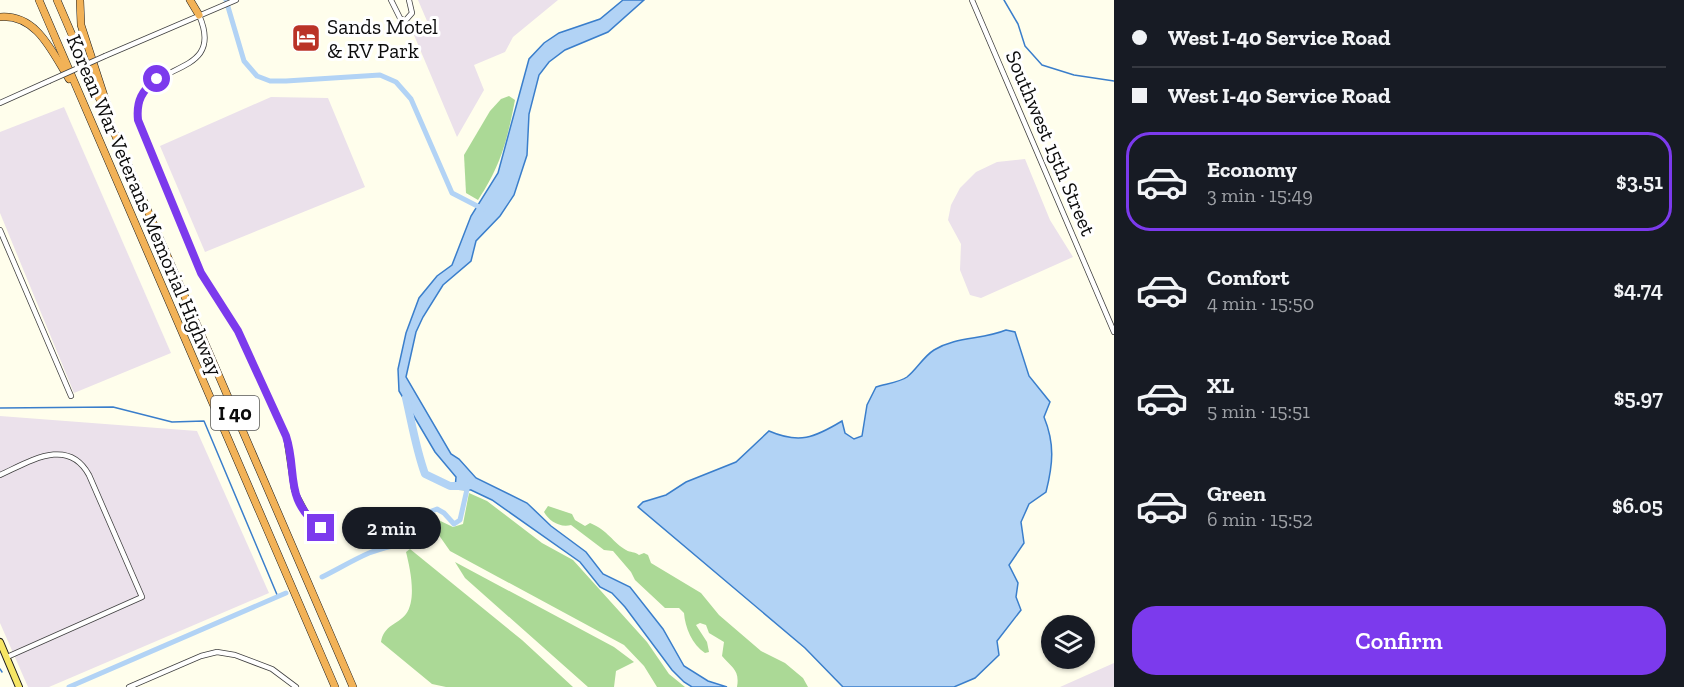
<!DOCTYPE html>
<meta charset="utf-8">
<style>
body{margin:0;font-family:"Zilla Slab",serif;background:#242831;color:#f1f3f6;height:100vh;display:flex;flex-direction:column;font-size:22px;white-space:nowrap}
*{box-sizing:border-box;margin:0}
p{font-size:20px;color:#9ea1a6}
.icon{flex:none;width:33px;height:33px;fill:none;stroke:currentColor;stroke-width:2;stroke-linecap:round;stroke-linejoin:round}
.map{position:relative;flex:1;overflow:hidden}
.sheet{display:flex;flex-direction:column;background:#171b24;width:570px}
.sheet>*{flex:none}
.guide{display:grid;align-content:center;height:132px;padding:0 18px;background:#171b24}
.controls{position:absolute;left:1041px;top:615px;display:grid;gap:12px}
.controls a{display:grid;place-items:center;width:54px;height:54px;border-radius:50%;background:#171b24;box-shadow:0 2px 4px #0004;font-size:30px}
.end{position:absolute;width:27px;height:27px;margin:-14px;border:8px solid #7c3aed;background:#fff;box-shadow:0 0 0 3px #fff}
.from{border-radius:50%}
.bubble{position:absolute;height:42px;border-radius:21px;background:#171b24;box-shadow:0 2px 4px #0004;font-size:20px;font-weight:600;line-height:42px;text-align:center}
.guide b{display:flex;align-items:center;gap:21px;height:57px;font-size:22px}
.guide b+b{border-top:2px solid #363941}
.guide i{width:15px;height:15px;background:#f1f3f6}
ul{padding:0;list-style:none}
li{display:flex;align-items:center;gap:18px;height:99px;margin:0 12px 9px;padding:0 6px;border:3px solid transparent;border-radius:24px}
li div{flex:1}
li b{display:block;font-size:22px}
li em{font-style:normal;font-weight:600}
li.on{border-color:#7c3aed}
li>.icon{width:54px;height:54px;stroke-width:1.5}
.cta{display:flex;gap:12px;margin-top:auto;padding:12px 18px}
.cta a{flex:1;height:69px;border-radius:24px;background:#7c3aed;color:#fff;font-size:24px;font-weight:600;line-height:69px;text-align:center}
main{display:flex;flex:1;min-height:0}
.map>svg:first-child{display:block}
</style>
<main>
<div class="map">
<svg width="1114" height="687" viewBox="0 0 1114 687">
<rect width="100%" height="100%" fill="#fffeec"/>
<g fill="#ebe1eb">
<path d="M418,0H558L513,37L505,52L474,65L484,90L457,137L411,28L427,21Z"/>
<path d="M271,97L328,98L365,187L205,252L160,146Z"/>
<path d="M64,107L171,353L74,393L0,213V132Z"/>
<path d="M1025,159L1050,220L1073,257L981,298L970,295L960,270L961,244L948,220L951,205L960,188L976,172L997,162Z"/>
<path d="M0,416L197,431L269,593L49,687H28L0,623Z"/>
<path d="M1114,663V687H1060Z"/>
</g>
<g fill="#abd996">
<path d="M509,96L515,100C507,141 501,165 478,200L466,193L464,155L490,111L501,99Z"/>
<path d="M469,493L487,501L542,543L573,560L647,642L669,674L685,687H657L644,666L624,645L450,551L429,521L430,516L453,527L463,524Z"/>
<path d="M548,506L572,514L575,520L585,526L590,523C608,530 613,543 626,550C631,553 634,551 639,555L644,553L648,555L651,563L701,593L719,615L761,651L785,663L803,678L808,687H737C740,670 732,668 722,656L724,642L709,633L706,625L700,623L696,625L707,642L709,652L705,653C692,645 685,627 684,613L679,608H665L635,580L631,572L613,551L604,550L571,525C560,528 549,521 544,512Z"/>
<path d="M410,549L522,640L573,687H446L432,684L381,642C384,625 397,625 406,614C417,599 410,568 406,552Z"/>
<path d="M455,562L614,647L634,662L616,671L614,687H588L465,578Z"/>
</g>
<g fill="#b2d3f5" stroke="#3a7ecb" stroke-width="1.5">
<path d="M623,0H644L608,32L565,50L549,62L539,75L529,114L527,155L514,195L500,216L476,241L471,261L443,285L423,317L416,332L406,377L451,454L459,459L476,478L527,503L551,526L586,552L603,574L630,587L663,629L684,666L708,681L727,687H692L684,682L672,670L625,607L612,593L600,587L580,562L492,500L471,490L455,489L456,477L435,452L399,391L398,369L406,333L419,298L437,276L452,265L471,216L498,173L529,59L544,43L559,33L600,19Z"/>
<path d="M1006,330L1015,332L1029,376L1050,402L1044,417C1055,444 1053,464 1046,492L1029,504L1021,522L1024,543L1009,565L1018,583L1016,597L1021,610L997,641L999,655L975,678L954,687H843L805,648L638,507L643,502L666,495L686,482L736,462L769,431C799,444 814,438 842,421L845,433L854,439L862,436L867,405L876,387C885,384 900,382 907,377C917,369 923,357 934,350C957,336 982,340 1006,330Z"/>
</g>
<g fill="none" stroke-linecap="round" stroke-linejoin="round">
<g stroke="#3a7ecb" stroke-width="1.5">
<path d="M1004,0L1018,24L1025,46L1042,65L1074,75L1114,81"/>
<path d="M0,408L113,407L172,422L204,421L278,597"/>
<path d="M0,669L2,672"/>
</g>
<g stroke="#b2d3f5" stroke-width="5">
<path d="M226,0L244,61L257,76L270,81H286L380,75L396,82L411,99L452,193L483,209"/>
<path d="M322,577C338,569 353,560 369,553C401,540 410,552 427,513L437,509L444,513L454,524L460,520L468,485"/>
<path d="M69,687L286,593"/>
</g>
<path stroke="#b2d3f5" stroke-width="8" d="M406,398C412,424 416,449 425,474L450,486H465"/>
<g stroke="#3f3f3f" stroke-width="6">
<g id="minor">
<path d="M391,0L400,18L405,21L412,13L409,0"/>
<path d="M972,0L1114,332"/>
<path d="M199,15C229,84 131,56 138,120L201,273L238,331L286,436L294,490L310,520L321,528"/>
<path d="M105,56L236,0"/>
<path d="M0,103L49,81"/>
<path d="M0,230L71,396"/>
<path d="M0,475C29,462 68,436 89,475L142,597L7,657"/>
<path d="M129,687L201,656L217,652L235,655L272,669L296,687"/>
</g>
</g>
<g stroke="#1d1d1d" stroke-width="8">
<path id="major" d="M0,642L19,687"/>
</g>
<g stroke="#1d1d1d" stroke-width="8">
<g id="highway">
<path d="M39,0L335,687"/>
<path d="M57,0L353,687"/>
<path d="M80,0L81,25L108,108"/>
<path d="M190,0L199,15"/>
<path d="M0,17C37,14 52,52 69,79"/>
</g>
</g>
<use href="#minor" stroke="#fff" stroke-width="4.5"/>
<use href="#major" stroke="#f6e665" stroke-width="6"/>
<use href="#highway" stroke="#f2b257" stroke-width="7"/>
<g stroke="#3f3f3f" stroke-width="6" stroke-linecap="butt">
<path id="minor-bridge" d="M49,81L105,56"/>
</g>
<use href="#minor-bridge" stroke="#fff" stroke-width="4.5"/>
</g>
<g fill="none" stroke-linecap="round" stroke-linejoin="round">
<path stroke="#7c3aed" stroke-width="8" d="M157,79C142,90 136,101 138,120L201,273L238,331L286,436C298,473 283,499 321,528"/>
</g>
<defs>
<g id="hotel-square" transform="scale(1.5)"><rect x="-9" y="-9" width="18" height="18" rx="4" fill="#ba3327" stroke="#fff"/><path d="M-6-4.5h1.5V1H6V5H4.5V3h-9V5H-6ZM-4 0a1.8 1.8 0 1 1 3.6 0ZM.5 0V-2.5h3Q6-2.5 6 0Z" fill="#fff"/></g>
</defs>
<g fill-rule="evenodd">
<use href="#hotel-square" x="306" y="38"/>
</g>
<g text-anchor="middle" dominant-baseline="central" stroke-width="6" stroke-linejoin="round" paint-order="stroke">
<rect fill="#fff" stroke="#555" stroke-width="1.5" x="211" y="396" width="48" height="34" rx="4.5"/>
<g font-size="20" font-weight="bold" fill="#0c0c0c">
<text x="235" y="413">I 40</text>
</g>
<g font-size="21" fill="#0c0c0c" stroke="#fff" text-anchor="start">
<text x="327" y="26">Sands Motel<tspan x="327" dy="24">&amp; RV Park</tspan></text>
</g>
<g font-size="21" fill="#0c0c0c" stroke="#fff">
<text transform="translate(1051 143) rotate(67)">Southwest 15th Street</text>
<text transform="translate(145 205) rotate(67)">Korean War Veterans Memorial Highway</text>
</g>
</g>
</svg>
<div class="controls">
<a><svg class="icon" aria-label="layers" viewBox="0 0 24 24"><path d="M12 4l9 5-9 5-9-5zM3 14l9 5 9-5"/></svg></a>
</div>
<i class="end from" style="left:157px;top:79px"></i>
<i class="end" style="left:321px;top:528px"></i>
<div class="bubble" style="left:342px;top:507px;width:99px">2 min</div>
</div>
<section class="sheet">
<div class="guide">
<b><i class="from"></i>West I-40 Service Road</b>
<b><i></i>West I-40 Service Road</b>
</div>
<ul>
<li class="on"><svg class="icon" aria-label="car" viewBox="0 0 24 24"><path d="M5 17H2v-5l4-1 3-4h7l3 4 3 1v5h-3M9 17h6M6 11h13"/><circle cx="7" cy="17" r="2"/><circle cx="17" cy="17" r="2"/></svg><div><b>Economy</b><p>3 min · 15:49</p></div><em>$3.51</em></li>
<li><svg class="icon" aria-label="car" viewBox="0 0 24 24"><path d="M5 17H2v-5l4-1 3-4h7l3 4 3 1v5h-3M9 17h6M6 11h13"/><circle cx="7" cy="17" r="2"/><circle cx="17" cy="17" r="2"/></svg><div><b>Comfort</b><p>4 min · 15:50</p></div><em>$4.74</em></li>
<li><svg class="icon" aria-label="car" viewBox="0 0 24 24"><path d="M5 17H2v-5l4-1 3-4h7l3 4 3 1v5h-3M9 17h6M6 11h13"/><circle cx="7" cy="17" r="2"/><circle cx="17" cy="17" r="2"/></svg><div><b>XL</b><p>5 min · 15:51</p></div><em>$5.97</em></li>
<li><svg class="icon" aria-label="car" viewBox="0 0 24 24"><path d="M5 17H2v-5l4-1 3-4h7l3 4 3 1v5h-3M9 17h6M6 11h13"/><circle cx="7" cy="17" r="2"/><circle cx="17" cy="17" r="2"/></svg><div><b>Green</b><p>6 min · 15:52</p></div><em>$6.05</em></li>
</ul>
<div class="cta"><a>Confirm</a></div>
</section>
</main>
